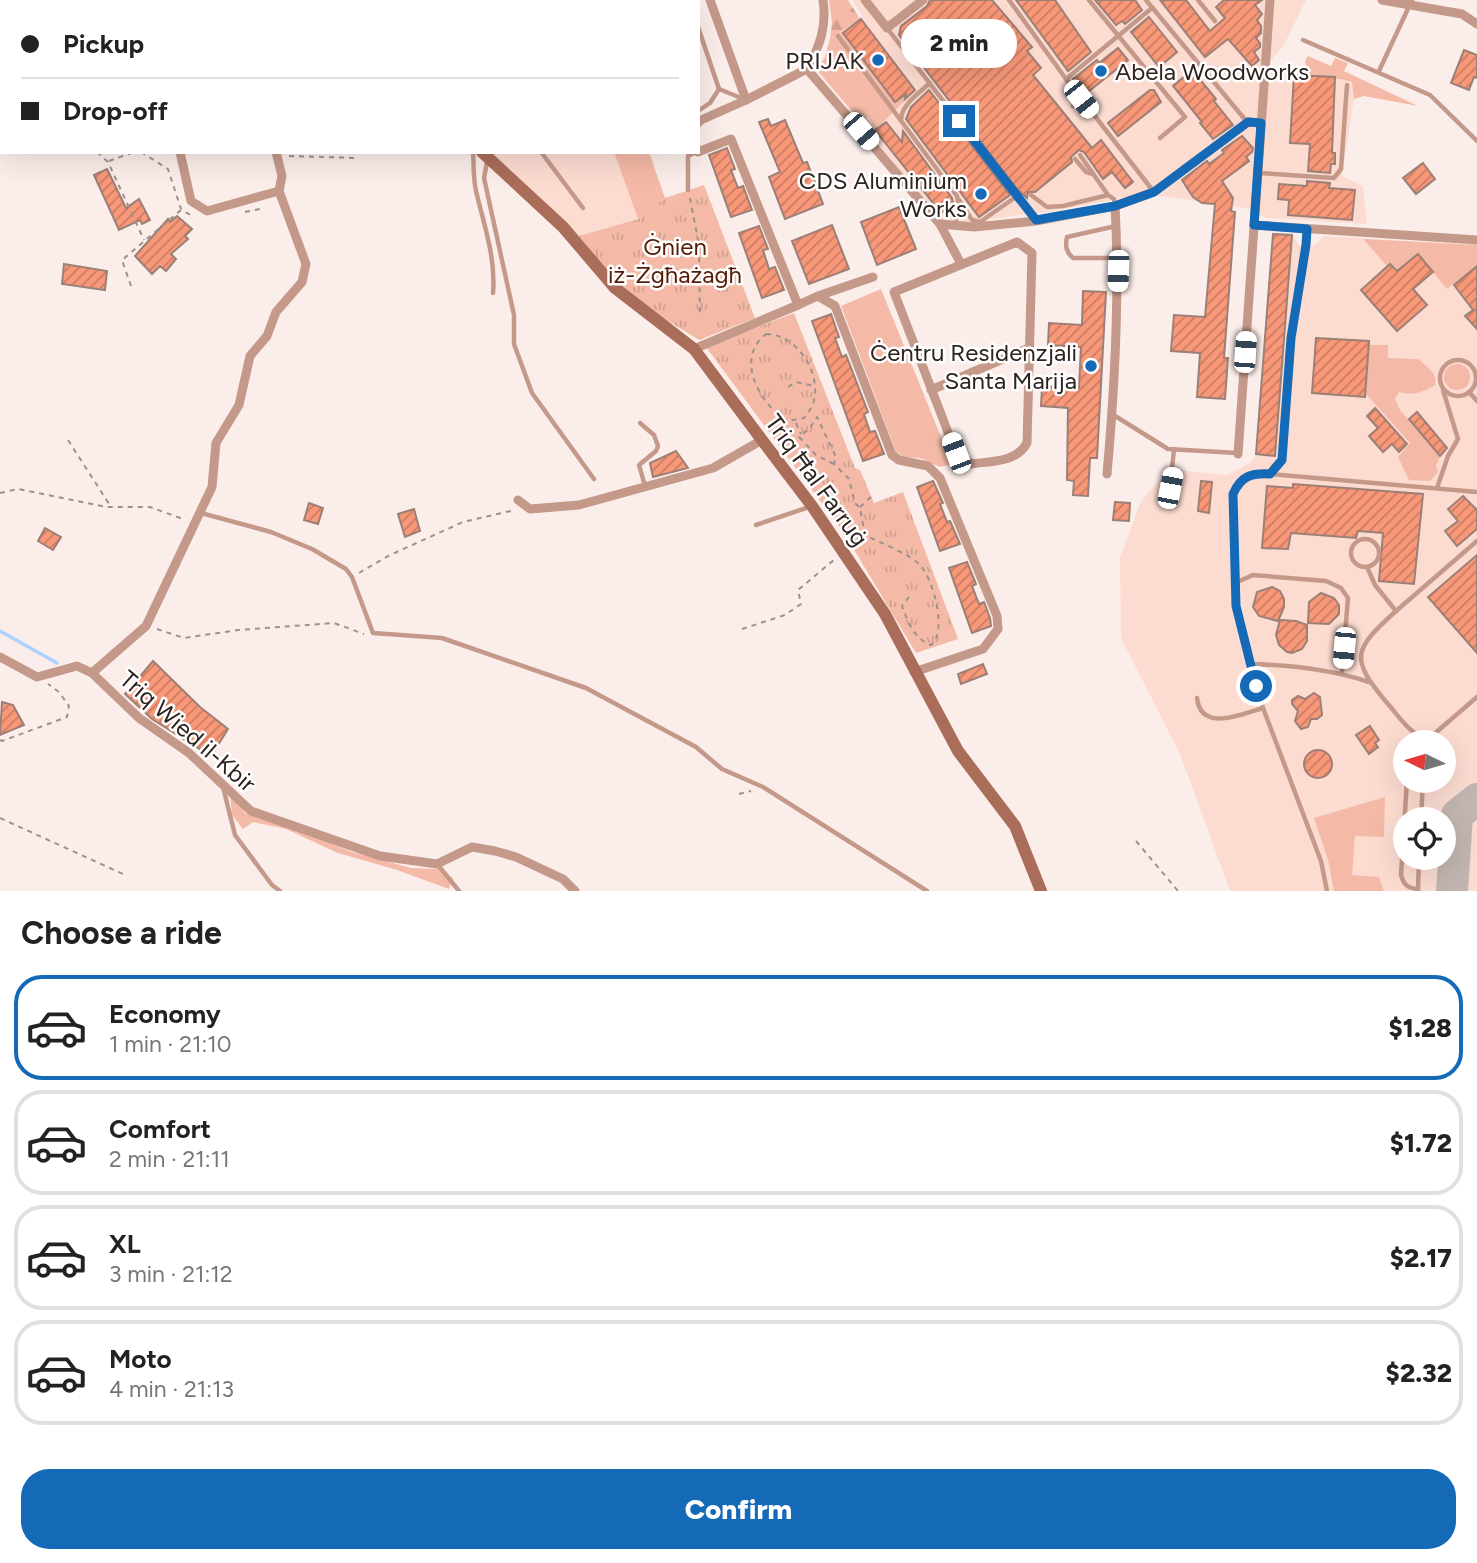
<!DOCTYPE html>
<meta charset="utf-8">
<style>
body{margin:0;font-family:Figtree,sans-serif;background:#f6f6f6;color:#222;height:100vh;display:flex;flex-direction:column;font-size:26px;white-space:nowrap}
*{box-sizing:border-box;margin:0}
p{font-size:23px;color:#767676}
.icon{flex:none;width:38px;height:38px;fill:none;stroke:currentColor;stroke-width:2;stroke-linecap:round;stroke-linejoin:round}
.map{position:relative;height:891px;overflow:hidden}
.sheet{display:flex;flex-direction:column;background:#fff;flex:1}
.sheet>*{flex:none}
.banner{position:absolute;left:0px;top:0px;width:700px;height:154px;box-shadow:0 7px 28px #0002;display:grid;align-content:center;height:154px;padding:0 21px;background:#fff}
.needle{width:46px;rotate:275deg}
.fabs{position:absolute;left:1393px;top:730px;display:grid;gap:14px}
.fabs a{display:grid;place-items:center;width:63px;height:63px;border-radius:50%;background:#fff;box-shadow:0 7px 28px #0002;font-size:35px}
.end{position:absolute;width:32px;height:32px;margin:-16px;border:9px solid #156ab8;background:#fff;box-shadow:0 0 0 4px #fff}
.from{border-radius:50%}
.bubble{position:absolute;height:49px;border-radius:24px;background:#fff;box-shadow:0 7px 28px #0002;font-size:23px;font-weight:800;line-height:49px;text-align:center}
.car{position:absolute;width:21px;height:42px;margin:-21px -10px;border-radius:9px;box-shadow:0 0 5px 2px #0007;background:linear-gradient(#fff 24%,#345 0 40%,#fff 0 76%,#345 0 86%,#fff 0)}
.banner b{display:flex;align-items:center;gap:24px;height:66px;font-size:26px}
.banner b+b{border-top:2px solid #e0e0e0}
.banner i{width:18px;height:18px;background:#222}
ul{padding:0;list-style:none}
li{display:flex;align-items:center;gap:21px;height:105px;margin:0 14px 10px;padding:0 7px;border:4px solid #e0e0e0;border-radius:28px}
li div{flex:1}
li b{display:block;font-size:26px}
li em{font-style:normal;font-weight:800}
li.on{border-color:#156ab8}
li>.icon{width:63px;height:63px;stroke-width:1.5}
h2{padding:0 21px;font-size:32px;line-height:84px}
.action{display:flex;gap:14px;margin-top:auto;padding:14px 21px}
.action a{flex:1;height:80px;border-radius:28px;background:#156ab8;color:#fff;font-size:28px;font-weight:800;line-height:80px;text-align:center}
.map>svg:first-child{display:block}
</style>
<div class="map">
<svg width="1477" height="891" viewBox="0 0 1477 891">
<defs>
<pattern id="forest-firs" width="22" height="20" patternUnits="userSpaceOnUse" patternTransform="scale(1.75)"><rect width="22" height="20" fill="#f4baa7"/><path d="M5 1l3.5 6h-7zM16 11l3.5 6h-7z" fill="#d2a08f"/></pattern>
<pattern id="park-tufts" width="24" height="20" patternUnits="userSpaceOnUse" patternTransform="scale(1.75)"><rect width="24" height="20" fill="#f4baa7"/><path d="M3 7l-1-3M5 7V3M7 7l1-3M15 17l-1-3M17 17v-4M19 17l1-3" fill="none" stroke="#d2a08f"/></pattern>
<pattern id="building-hatch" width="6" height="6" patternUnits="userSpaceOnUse" patternTransform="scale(1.75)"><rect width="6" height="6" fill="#f89878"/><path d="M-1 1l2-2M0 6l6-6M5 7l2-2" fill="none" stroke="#c97c62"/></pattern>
</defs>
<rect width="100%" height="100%" fill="#fbeeea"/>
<g fill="#fcdcd1" fill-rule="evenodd">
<path d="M852,0H1306L1284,45L1264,69L1309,78L1340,79L1353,82L1354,99L1342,176L1363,186L1367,224L1266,218L1251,209L1146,194L1046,212L945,225L817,70L825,57L830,39L863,17Z"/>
<path d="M490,152H614L638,219L579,236Z"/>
<path d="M1273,234H1292L1299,245L1314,246L1324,236L1477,245V891H1230L1180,754L1121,638L1120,558L1141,501L1168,469L1228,475L1251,462L1256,455ZM1405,742H1444V780H1405ZM1405,819H1444V858H1405Z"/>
</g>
<g fill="#f4baa7">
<path d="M843,31L864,57L879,45L912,94L875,130L869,117L859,119L817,70L825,57L830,39Z"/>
<path d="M1308,56L1331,66L1335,58L1348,63L1344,71L1418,106L1364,96L1354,99L1352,82L1340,79L1309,78L1305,61Z"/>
<path d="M614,152H649L665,198L638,219Z"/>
<path d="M1363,239L1477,245V265L1447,289L1418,254L1398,270L1392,264L1388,267Z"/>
<path d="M881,289L952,464L940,467L920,458L904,457L896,452L841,306Z"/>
<path d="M1369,345H1388V358L1418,359C1426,366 1438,373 1435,385C1423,392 1413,396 1399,392L1395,399L1400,410L1440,456L1436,466L1438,472L1430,481L1409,480L1398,457L1410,443L1366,394Z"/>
<circle cx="1457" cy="377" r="13"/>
<path d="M230,793L246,814L269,818L352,852L411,868L438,869L453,878L449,889L397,870L338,853L286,829L253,822L243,829L232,815Z"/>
<path d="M1385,797L1384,837L1355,836L1352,875L1379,877L1384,891H1334L1328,860L1314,818Z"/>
</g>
<path fill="url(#forest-firs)" d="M829,0H848L860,19L830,39L832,23Z"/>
<g fill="url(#park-tufts)">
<path d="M704,185L755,318L699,340L655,313L614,280L579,236L638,219L665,198Z"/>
<path d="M794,313L855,468L860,470L874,503L903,492L958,639L916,653L844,533L706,347Z"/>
</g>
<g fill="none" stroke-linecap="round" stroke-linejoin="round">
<path stroke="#acd3ff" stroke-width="3.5" d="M0,631L57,663"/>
<path stroke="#c2b5b1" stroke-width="32" d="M1452,891L1457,815L1477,799"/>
</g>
<g fill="url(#building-hatch)" stroke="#9c7f76" stroke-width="2" fill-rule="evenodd">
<path d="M930,0H992L1032,47L1027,51L1041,68L1033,75L1092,148L1101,140L1133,182L1125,188L1112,172L1103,179L1084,152L1079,150L1071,157L1072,162L1035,192H1028L1027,198L1017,189L899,35L901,26L927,6ZM958,19L974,38L959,49L944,30Z"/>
<path d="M1016,0H1055L1091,52L1068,71Z"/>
<path d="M1095,0H1135L1142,10L1125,24L1122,21L1116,25Z"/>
<path d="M1160,0H1186L1210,31L1225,18L1216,7L1224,0H1262L1255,5L1262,14L1257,20L1261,26V33L1256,38L1260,43V47L1254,52L1259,60L1252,66L1228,39L1205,57Z"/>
<path d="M1149,17L1177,52L1159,67L1131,32Z"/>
<path d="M861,19L915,90L905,99L906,94L895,102L843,33Z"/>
<path d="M1118,48L1128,60L1084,95L1073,79L1097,60L1099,63Z"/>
<path d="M1464,50L1477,55V78L1474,77L1469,90L1451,83Z"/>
<path d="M1192,70L1216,99L1214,101L1233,125L1213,139L1200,123L1202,122L1173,86Z"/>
<path d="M1294,75L1335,77L1332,153H1335V164H1331L1330,173L1308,171L1310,144L1290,143Z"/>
<path d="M929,90L1010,195L979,217L906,119L911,107Z"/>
<path d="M1150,90H1154L1161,102L1118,136L1108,123Z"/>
<path d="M768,119L771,126L785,120L803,163L807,162L823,204L785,219L769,177L780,172L759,122Z"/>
<path d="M886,122L902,142L903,131L952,198L953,203L941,213L875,130Z"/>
<path d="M1242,136L1253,148L1252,152L1246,157L1249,161L1222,181L1233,198L1231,211L1235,212L1224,358H1228L1225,399L1197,397L1200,353L1171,351L1174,315L1205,317L1215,204L1202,203L1193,197L1182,180L1207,161L1209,164L1224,153L1222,150Z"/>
<path d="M727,148L735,169L731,170L738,188L743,186L752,210L731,217L709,155Z"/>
<path d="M1423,163L1435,179L1416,194L1403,178Z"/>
<path d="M107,169L126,208L139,199L150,220L142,224L140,220L119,230L94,175Z"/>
<path d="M1307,181L1330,183L1329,188L1355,190L1352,220L1288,215L1289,200L1278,199L1279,184L1307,186Z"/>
<path d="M899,207L916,249L877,265L861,222Z"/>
<path d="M177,216L192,229L185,236L188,239L171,254L176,259L166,271L160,266L152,274L135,256L168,219L170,222Z"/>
<path d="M832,225L849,269L809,284L792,241Z"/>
<path d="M759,226L768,249L763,250L769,269L775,267L784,290L762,298L739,233Z"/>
<path d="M1273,234L1292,235L1275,456L1256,454Z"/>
<path d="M1418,254L1433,272L1413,289L1427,305L1397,331L1361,290L1390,264L1397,271Z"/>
<path d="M64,264L107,271L105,290L62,284Z"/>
<path d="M1477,266V329L1465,316L1473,310L1454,285Z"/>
<path d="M1083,291L1106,292L1097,458H1090L1088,496L1073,495L1074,481L1067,480L1068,408L1041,406L1042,386L1079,388L1081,347L1048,345L1049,323L1082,325Z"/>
<path d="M831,314L839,337L835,338L842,357L846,355L868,412L864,414L870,432L875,431L884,454L863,461L812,321Z"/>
<path d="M1316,338L1369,341L1365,397L1312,393Z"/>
<path d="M1375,408L1407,444L1399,452L1392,444L1383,452L1369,436L1378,428L1367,416Z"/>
<path d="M1417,412L1447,448L1440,456L1409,419Z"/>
<path d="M676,451L688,468L653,477L650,463Z"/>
<path d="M933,481L943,503L940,504L947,522L950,521L960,544L940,551L917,487Z"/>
<path d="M1201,481L1212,482L1209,513L1198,511Z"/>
<path d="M1293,484L1423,494L1414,584L1379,581L1383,533L1358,531L1356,538L1291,533L1288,549L1262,548L1267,486L1293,488Z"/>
<path d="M1463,496L1477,510V529L1457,546L1445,531L1458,521L1448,509Z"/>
<path d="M1115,502L1130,503L1129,521L1113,520Z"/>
<path d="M309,503L323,508L318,524L304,520Z"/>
<path d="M414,509L420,531L405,537L398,514Z"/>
<path d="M45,528L61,537L53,550L38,541Z"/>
<path d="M1477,555V653L1428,597Z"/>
<path d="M967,562L976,584L972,586L979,604L984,602L990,618L991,626L972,633L949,568Z"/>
<path d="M1272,587L1280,591L1284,599V607L1278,621L1259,616L1253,607L1257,592Z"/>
<path d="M1321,593L1334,598L1339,605V614L1329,624L1308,623L1309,602Z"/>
<path d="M1280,620L1296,621L1307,625V641L1302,649L1292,653L1287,652L1279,645L1276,635Z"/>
<path d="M153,661L200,707L228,729L211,756L152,719L125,694Z"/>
<path d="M983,664L987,674L961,684L958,674Z"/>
<path d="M1314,693L1320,697L1322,715L1317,719H1311L1308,727L1301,729L1295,721L1298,711L1292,704V700L1298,696L1305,699Z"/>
<path d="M2,702L13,705L24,725L0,735Z"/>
<path d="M1370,726L1379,740L1375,743L1378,747L1369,754L1356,735Z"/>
<circle cx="1318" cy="764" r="14"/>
</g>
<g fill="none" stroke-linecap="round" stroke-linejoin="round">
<g stroke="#9d918d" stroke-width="2" stroke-dasharray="5 5" stroke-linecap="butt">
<path d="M24,0V2"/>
<path d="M97,152L108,162L144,240"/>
<path d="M141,152L168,169L181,209"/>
<path d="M289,156L358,158"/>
<path d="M109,161L134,152"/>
<path d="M690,198L699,245L700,316"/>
<path d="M245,212L264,208"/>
<path d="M131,286L122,260L181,210L193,216"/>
<path d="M766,334C797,334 823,374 813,404C811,409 807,414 804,418L788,421C760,405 734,359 766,334Z"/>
<path d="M788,387L796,382L815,386"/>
<path d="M796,423L801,434"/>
<path d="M68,440L111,507"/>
<path d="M834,464L816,455L799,437L810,428L817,417L836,457L834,464L849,479L855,503L860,508L865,535C880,543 906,552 919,564C933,577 948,632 931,645C914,639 908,622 902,606L909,597"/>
<path d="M0,493L18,489L107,507H150L183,519"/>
<path d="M860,507L871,497"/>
<path d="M359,573L390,555L463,522L515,510"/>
<path d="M157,629L184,638L238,630L334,623L364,634"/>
<path d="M742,629L785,615L801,604L798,590L835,559"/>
<path d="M0,740L2,741L67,717L69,706L59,692L48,684"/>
<path d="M739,794L751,791"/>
<path d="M0,818L123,874"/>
<path d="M1136,841L1178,891"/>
</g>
<g stroke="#c4998a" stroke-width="4.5">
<path d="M361,0L363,2"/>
<path d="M588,0L589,2"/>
<path d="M689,0L690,2"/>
<path d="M1009,0L1066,79L1154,192"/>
<path d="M1089,0L1185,117L1160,138"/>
<path d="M1146,0L1247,122"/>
<path d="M1198,0L1215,21"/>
<path d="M399,2L401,0"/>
<path d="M698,27L719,89L746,100"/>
<path d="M887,28L1035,220"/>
<path d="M838,36L957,196L959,207L955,224"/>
<path d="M1303,40L1430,95L1477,141"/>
<path d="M1379,71L1412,0"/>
<path d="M1066,79L1152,8"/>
<path d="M1073,106L1081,99"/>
<path d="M698,111L710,103L719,89"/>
<path d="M901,120C901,105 919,93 930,83"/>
<path d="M473,152C474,165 473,178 476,191C484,225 496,258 493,293"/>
<path d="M541,152L583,208"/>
<path d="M1080,155L1108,195"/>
<path d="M1075,159L1086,172L1093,174"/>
<path d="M487,162L484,178L514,315V344L532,393L594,479"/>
<path d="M1259,173L1334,178L1341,169L1347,85"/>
<path d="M688,190V156L697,152"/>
<path d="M1031,195L1047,207L1063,206L1108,195L1114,199L1115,205"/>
<path d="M959,200L972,220L980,222L1017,196"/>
<path d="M1116,226L1067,237C1065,246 1066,252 1073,258H1117"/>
<circle cx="1458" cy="378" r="18"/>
<path d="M1469,392L1477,401"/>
<path d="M1112,414L1168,449L1237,453"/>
<path d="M640,423L654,435L658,446L656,451L639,465L645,486"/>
<path d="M1271,473L1282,460L1291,339L1306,245L1307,228"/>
<path d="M1170,488L1174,449"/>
<path d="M1437,488L1448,456L1458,439L1443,390"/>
<path d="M201,513L271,532L312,549L346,569L352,577L373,633L442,638L586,688L696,747L722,769L763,787L927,891"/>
<path d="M756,525L809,507"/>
<circle cx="1365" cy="553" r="14"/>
<path d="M1367,567L1375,585L1396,611C1353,650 1349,658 1388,704C1400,718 1409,732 1427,741"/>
<path d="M1235,583L1253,575L1326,581L1341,588L1348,598L1342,672"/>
<path d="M1396,611L1477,541"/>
<path d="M1250,664C1290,665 1330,669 1369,682"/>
<path d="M1197,698C1201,733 1242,714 1263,708"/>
<path d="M1426,741L1477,697"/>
<path d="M1411,742L1413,734"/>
<path d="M1407,780L1401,875C1404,885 1407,888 1418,889"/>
<path d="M223,787L235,835L272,885L280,891"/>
<path d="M1421,819L1423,780"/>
<path d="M437,864L459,891"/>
<path d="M1418,890L1419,858"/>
<path d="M1327,891L1321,861L1263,708L1250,664L1236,606L1233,494C1239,481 1244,476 1259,473L1477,492"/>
</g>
<g stroke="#c4998a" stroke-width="9">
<path d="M73,0L75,2"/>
<path d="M217,0L219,2"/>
<path d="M710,0L746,100"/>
<path d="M865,0L887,28L923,0"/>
<path d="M1382,0L1462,14L1477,24"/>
<path d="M263,2L265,0"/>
<path d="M807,69L940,224L961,264"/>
<path d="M807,69C820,46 827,26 823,0"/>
<path d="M698,123L701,120L746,100L807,69"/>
<path d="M180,152L191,201L207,211L279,191"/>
<path d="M698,152L731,139L798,305L818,296L835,306L892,455L899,460L928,466L940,478L997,616L998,629L983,649L914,672"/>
<path d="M940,224L974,227L1036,221L1115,206L1154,192L1248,122L1261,123"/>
<path d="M1254,225L1477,240"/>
<path d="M1017,242L1032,253L1027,443C1016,463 991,461 971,464L956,453L894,292Z"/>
<path d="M818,296L873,277"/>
<path d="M694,349L798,305"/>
<path d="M931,390L1029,348"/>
<path d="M1238,454L1270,0"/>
<path d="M1107,474C1115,385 1120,295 1115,206"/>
<path d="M518,500L530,509L579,505L713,468L762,440"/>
<path d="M0,657L37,677L77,666L92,673L139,718L189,753L251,811L380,856L437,864L472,847L495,851L516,857L563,879L575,891"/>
<path d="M92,673L146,626L212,487L216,443L239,405L250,356L267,336L276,312L302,282L306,264L279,191L282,176L276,152"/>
</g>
<g stroke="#aa6d59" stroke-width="12">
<path d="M318,0L320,2"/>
<path d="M482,152L563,227L615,288L694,349L762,440L812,506L885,614L958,751L1015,826L1041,891"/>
</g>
</g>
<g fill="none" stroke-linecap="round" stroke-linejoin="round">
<path stroke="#156ab8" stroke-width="9" d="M959,121L1036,220L1115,206L1154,192L1248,122L1261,123L1254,225L1307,229L1306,245L1291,338L1282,460L1270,474C1251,473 1241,476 1233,494L1236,606L1256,686"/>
</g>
<g fill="#156ab8" stroke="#fefefe" stroke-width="2.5">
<circle cx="878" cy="60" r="7"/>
<circle cx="1101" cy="71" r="7"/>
<circle cx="981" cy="194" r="7"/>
<circle cx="1091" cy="366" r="7"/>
</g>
<g text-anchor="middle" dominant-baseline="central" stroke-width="5" stroke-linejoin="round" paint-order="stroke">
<g font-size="24" fill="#2d221e" stroke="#fefefe" text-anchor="end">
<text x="864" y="60">PRIJAK</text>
<text x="1115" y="71" text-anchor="start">Abela Woodworks</text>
<text x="967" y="180">CDS Aluminium<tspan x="967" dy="28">Works</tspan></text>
<text x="1077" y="352">Ċentru Residenzjali<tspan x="1077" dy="28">Santa Marija</tspan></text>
</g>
<g font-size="24" fill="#551b05" stroke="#fefefe">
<text x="675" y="246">Ġnien<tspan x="675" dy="28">iż-Żgħażagħ</tspan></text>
</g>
<g font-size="24" fill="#2d221e" stroke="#fefefe">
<text transform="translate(817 480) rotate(54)">Triq Ħal Farruġ</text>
<text transform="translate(188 731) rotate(41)">Triq Wied il-Kbir</text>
</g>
</g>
</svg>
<div class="fabs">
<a><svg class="needle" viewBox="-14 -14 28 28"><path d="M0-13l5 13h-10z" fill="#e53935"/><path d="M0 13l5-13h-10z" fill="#767676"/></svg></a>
<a><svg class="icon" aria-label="locate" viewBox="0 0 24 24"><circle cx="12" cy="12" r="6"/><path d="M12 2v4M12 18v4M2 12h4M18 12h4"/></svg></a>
</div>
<i class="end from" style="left:1256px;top:686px"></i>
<i class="end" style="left:959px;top:121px"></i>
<div class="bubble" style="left:901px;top:19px;width:116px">2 min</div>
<i class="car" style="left:1081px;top:99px;rotate:142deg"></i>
<i class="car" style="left:861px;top:131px;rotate:139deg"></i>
<i class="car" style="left:1118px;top:271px;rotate:182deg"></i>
<i class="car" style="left:1245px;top:352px;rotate:4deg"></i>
<i class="car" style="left:956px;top:453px;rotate:339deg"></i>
<i class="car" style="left:1170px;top:488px;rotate:11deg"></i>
<i class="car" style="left:1344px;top:648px;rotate:185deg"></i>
<div class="banner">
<b><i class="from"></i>Pickup</b>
<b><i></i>Drop-off</b>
</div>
</div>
<section class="sheet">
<h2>Choose a ride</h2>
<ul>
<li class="on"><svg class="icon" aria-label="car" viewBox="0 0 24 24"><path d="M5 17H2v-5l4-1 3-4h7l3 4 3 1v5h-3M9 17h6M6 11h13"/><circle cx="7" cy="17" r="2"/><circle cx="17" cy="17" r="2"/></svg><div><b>Economy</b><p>1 min · 21:10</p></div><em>$1.28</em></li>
<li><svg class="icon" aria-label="car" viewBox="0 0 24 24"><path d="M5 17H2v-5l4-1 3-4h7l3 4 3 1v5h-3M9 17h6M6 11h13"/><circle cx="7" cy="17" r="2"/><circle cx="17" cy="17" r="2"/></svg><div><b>Comfort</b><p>2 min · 21:11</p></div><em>$1.72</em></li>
<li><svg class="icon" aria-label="car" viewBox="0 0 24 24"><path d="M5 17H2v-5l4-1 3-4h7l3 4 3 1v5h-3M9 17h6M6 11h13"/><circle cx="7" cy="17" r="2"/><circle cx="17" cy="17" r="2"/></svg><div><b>XL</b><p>3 min · 21:12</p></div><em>$2.17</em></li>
<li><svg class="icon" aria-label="car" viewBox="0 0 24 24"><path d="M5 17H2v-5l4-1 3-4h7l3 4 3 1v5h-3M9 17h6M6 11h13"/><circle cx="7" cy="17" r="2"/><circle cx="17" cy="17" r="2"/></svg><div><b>Moto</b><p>4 min · 21:13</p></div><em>$2.32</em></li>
</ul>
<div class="action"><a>Confirm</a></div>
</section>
